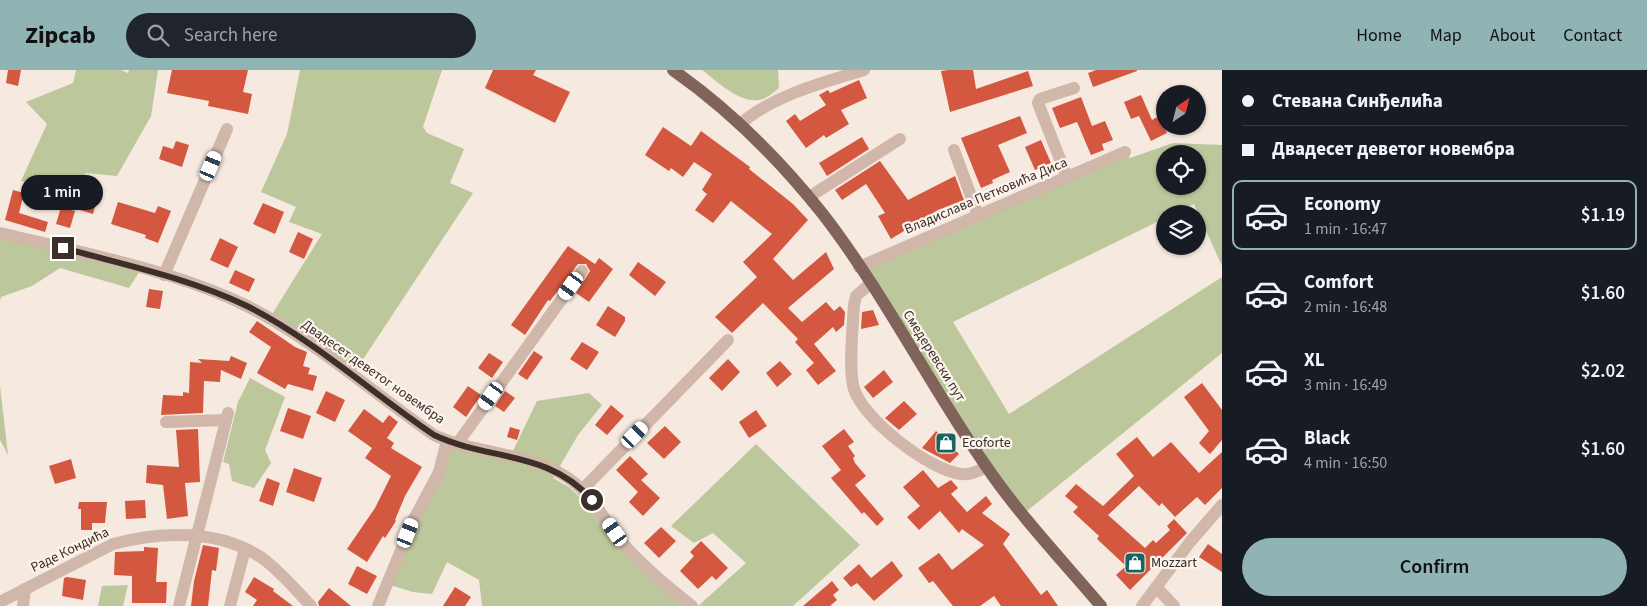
<!DOCTYPE html>
<meta charset="utf-8">
<style>
body{margin:0;font-family:"Source Sans 3",sans-serif;background:#20242c;color:#f1f3f6;height:100vh;display:flex;flex-direction:column;font-size:19px;white-space:nowrap}
*{box-sizing:border-box;margin:0}
p{font-size:16px;color:#9ea1a6}
.icon{flex:none;width:28px;height:28px;fill:none;stroke:currentColor;stroke-width:2;stroke-linecap:round;stroke-linejoin:round}
.map{position:relative;flex:1;overflow:hidden}
.panel{display:flex;flex-direction:column;background:#171b24;width:425px}
.panel>*{flex:none}
.banner{display:grid;align-content:center;height:110px;padding:0 20px;background:#171b24}
.needle{width:32px;rotate:35deg}
.fabs{position:absolute;left:1156px;top:15px;display:grid;gap:10px}
.fabs a{display:grid;place-items:center;width:50px;height:50px;border-radius:50%;background:#171b24;box-shadow:0 1px 4px #0004;font-size:25px}
.end{position:absolute;width:22px;height:22px;margin:-11px;border:6px solid #3c2e29;background:#fff;box-shadow:0 0 0 2px #fff}
.from{border-radius:50%}
.bubble{position:absolute;height:35px;border-radius:18px;background:#171b24;box-shadow:0 1px 4px #0004;font-size:16px;font-weight:600;line-height:35px;text-align:center}
.car{position:absolute;width:15px;height:30px;margin:-15px -8px;border-radius:6px;box-shadow:0 0 4px 1px #0007;background:linear-gradient(#fff 24%,#345 0 40%,#fff 0 76%,#345 0 86%,#fff 0)}
.banner b{display:flex;align-items:center;gap:18px;height:48px;font-size:19px}
.banner b+b{border-top:1px solid #363941}
.banner i{width:12px;height:12px;background:#f1f3f6}
ul{padding:0;list-style:none}
li{display:flex;align-items:center;gap:15px;height:70px;margin:0 10px 8px;padding:0 10px;border:2px solid transparent;border-radius:10px}
li div{flex:1}
li b{display:block;font-size:19px}
li em{font-style:normal;font-weight:600}
li.current{border-color:#90b3b4}
li>.icon{width:45px;height:45px;stroke-width:1.5}
.action{display:flex;gap:10px;margin-top:auto;padding:10px 20px}
.action a{flex:1;height:58px;border-radius:30px;background:#90b3b4;color:#111;font-size:20px;font-weight:600;line-height:58px;text-align:center}
header{display:flex;align-items:center;gap:30px;box-sizing:border-box;height:70px;padding:0 25px;background:#90b3b4;color:#111}
header strong{font-size:24px}
nav{display:flex;gap:28px;margin-inline-start:auto;font-size:18px}
.search{width:350px;height:45px;background:#20242c;display:flex;align-items:center;gap:12px;box-sizing:border-box;padding:0 18px;border-radius:28px;color:#9ea1a6;font-size:19px}
main{display:flex;flex:1;min-height:0}
.map>svg:first-child{display:block}
</style>
<header>
<strong>Zipcab</strong>
<div class="search"><svg class="icon" aria-label="search" viewBox="0 0 24 24"><circle cx="10" cy="10" r="6"/><path d="M15 15l6 6"/></svg>Search here</div>
<nav><a>Home</a><a>Map</a><a>About</a><a>Contact</a></nav>
</header>
<main>
<div class="map">
<svg width="1222" height="536" viewBox="0 0 1222 536">
<rect width="100%" height="100%" fill="#f6e9df"/>
<g fill="#bdc79c" fill-rule="evenodd">
<path d="M76,0H121L128,3L129,0H158L151,46L117,106L86,103L70,126L21,111L47,54L26,32L73,13Z"/>
<path d="M300,0H442L423,57L427,63L464,79L450,113L473,123L352,306L269,249L322,164L289,152L296,137L261,122L287,64Z"/>
<path d="M702,0H778L779,18C774,22 768,27 763,29C742,36 718,12 702,0Z"/>
<path d="M1173,73L1222,75V196L1194,134L1174,144H1165V148L953,252L1009,344L1222,207V283L1022,445L859,197L1125,82L1130,88ZM1165,84H1198V116H1165Z"/>
<path d="M0,163L141,199L129,218L60,198L32,216L1,227L0,231Z"/>
<path d="M250,308L285,327L265,380L271,393L254,418L232,411L229,394L223,392L238,332Z"/>
<path d="M0,316L8,385L0,370Z"/>
<path d="M589,323L602,335L578,365L553,408L569,417L589,436L611,468L626,477L686,536H482L479,510L447,492L432,524L413,522L387,514L447,371L510,387L537,331Z"/>
<path d="M756,374L860,475L793,536H698L746,493L713,463L694,473L671,456Z"/>
<path d="M128,515L123,536H98L102,516Z"/>
</g>
<g fill="#d4573f">
<path d="M8,0H21L18,16L6,13Z"/>
<path d="M172,0H248L243,22L252,24L248,44L208,36L209,31L167,23Z"/>
<path d="M493,0H536L533,5L570,22L555,53L485,18Z"/>
<path d="M949,0H973L976,19L1028,1L1033,16L950,42L941,1Z"/>
<path d="M1096,0H1137V1L1093,17L1088,3Z"/>
<path d="M859,10L867,28L841,40L849,54L826,68L824,65L806,78L786,51L795,44L800,51L826,35L819,25L828,20L830,23Z"/>
<path d="M1141,25L1152,50L1159,46L1167,63L1151,71L1139,46L1131,49L1124,32Z"/>
<path d="M1081,27L1092,56L1105,51L1113,70L1102,74L1104,80L1091,85L1077,52L1060,58L1052,38Z"/>
<path d="M1020,46L1027,63L998,75L1010,102L992,110L993,113L981,118L961,68Z"/>
<path d="M663,57L691,76L701,61L750,97L749,99L793,134L808,150L773,189L793,210L826,182L834,199L788,238L802,252L826,232L834,241L840,236L845,242L844,255L836,262L833,257L814,274L836,301L818,315L806,300L814,293L795,272L798,269L763,233L732,263L715,247L757,207L743,192L772,164L731,131L713,153L695,140L707,124L702,120L712,104L694,92L683,107L671,98L669,101L645,85Z"/>
<path d="M862,67L869,79L827,106L819,93Z"/>
<path d="M1041,70L1051,93L1035,100L1025,77Z"/>
<path d="M176,71L189,75L182,97L159,89L163,76L173,79Z"/>
<path d="M880,91L908,130L955,106L964,130L938,140L891,169L878,146L885,143L866,114L842,130L835,120Z"/>
<path d="M84,114L100,118L93,144L77,139Z"/>
<path d="M13,120L24,123L19,143L48,152L45,162L5,150Z"/>
<path d="M118,132L155,143L158,136L171,141L158,173L145,168L146,165L111,154Z"/>
<path d="M263,133L284,142L275,164L253,154Z"/>
<path d="M61,137L75,141L70,158L56,154Z"/>
<path d="M298,162L313,169L304,189L289,182Z"/>
<path d="M220,168L238,177L228,198L210,190Z"/>
<path d="M568,176L595,194L599,188L613,199L589,232L576,223L590,201L586,194H578L550,231L548,230L525,265L511,255Z"/>
<path d="M638,192L666,212L655,226L629,205Z"/>
<path d="M235,200L255,209L249,222L229,213Z"/>
<path d="M149,219L163,221L160,239L146,237Z"/>
<path d="M608,236L625,247V251L615,267L596,255Z"/>
<path d="M873,240L879,255L861,259L862,242Z"/>
<path d="M257,251L295,277L307,282L303,296L310,298L308,304L317,306L313,321L288,314L285,319L257,303L271,277L249,262Z"/>
<path d="M582,272L599,282L587,300L570,289Z"/>
<path d="M534,281L543,287L527,310L518,304Z"/>
<path d="M489,283L503,292L492,308L478,298Z"/>
<path d="M231,286L247,293L241,309L221,300L220,312L204,311L203,343L161,345L163,325L183,326V322L189,323L190,292L202,293L198,289L229,291Z"/>
<path d="M728,289L740,302L722,321L709,308Z"/>
<path d="M780,291L792,304L777,317L766,303Z"/>
<path d="M884,300L893,312L873,328L864,317Z"/>
<path d="M1202,313L1222,340V370L1210,384L1199,373L1209,361L1184,327Z"/>
<path d="M468,316L481,325L466,347L453,337Z"/>
<path d="M326,321L345,330L335,352L316,343Z"/>
<path d="M505,321L515,328L504,342L495,336Z"/>
<path d="M904,331L917,344L899,360L885,348Z"/>
<path d="M611,335L624,346L607,365L595,355Z"/>
<path d="M288,338L311,346L303,369L280,361Z"/>
<path d="M364,339L383,353L389,345L398,352L387,368L394,373L391,378L422,397L405,426L395,450L396,451L385,468L383,466L367,492L347,479L375,438L391,406L365,388L372,378L348,361Z"/>
<path d="M756,340L767,356L749,368L739,352Z"/>
<path d="M665,356L681,372L664,389L647,373Z"/>
<path d="M510,357L520,360L517,370L507,367Z"/>
<path d="M198,359L200,412L185,413L188,446L167,449L163,415L146,413L147,395L179,397L176,360Z"/>
<path d="M844,359L854,372L848,376L855,386L853,388L855,393L866,406L855,415L884,449L877,456L864,442L862,444L831,408L841,400L822,376Z"/>
<path d="M936,361L959,384L950,393L922,378Z"/>
<path d="M1137,367L1153,387L1171,372L1199,403L1222,382V418L1205,435L1197,427L1175,447L1162,433L1159,436L1139,416L1108,445L1145,478L1153,470L1156,473L1170,460L1167,456L1174,449L1187,463L1130,520L1116,505L1126,496L1097,469L1099,466L1073,442L1078,437L1065,426L1076,414L1103,436L1134,406L1116,384Z"/>
<path d="M630,386L648,404L641,410L660,428L643,446L629,432L638,422L616,400Z"/>
<path d="M71,389L76,408L55,414L49,396Z"/>
<path d="M294,398L322,408L314,432L286,422Z"/>
<path d="M923,400L938,418L951,410L958,418L951,424L967,442L986,426L992,434L982,443L1010,464L1003,474L1041,525L1047,520L1058,536H1001L994,526L980,536H953L933,511L929,513L918,498L939,483L952,500L984,475L962,459L959,463L940,441L919,460L907,447L920,436L903,417Z"/>
<path d="M267,408L280,413L273,436L259,431Z"/>
<path d="M145,430L146,448L126,449L125,431Z"/>
<path d="M79,432H107L105,453H92V460H81V439H78Z"/>
<path d="M661,457L676,471L659,488L644,473Z"/>
<path d="M701,471L728,498L716,510L712,506L698,519L680,501L694,486L690,482Z"/>
<path d="M1208,474L1222,484V502L1199,487Z"/>
<path d="M203,475L219,478L216,501L212,500L208,536H191L194,511Z"/>
<path d="M144,477L158,478L156,512H167L166,533H132V506L114,505L115,482L144,481Z"/>
<path d="M892,491L903,506L874,531L857,513L851,517L843,508L859,494L871,508Z"/>
<path d="M357,496L377,506L367,524L348,514Z"/>
<path d="M67,507L86,510L83,530L62,526L64,508Z"/>
<path d="M254,507L274,519L273,521L293,536H253L257,530L245,522Z"/>
<path d="M832,511L839,520L833,525L837,530L830,536H803Z"/>
<path d="M455,517L471,527L465,536H443Z"/>
<path d="M329,518L351,536H319L318,532Z"/>
</g>
<g fill="none" stroke-linecap="round" stroke-linejoin="round">
<g stroke="#d0b7a9" stroke-width="12">
<path d="M740,54C774,25 822,13 864,0"/>
<path d="M954,80L978,145"/>
<path d="M1067,107L1038,33L1040,29L1074,18"/>
<path d="M809,127L900,69"/>
<path d="M0,163C79,182 174,200 247,236C314,270 372,322 434,365C475,384 526,382 565,406C593,423 605,453 626,477C646,499 669,518 692,536"/>
<path d="M859,197L1125,82"/>
<path d="M164,205L227,59"/>
<path d="M870,214L856,226L854,235C853,255 848,301 854,319C864,350 929,400 961,404C971,405 978,401 986,397"/>
<path d="M166,352L226,350"/>
<path d="M457,374L582,201"/>
<path d="M583,419L728,270"/>
<path d="M1156,517L1174,536"/>
<path d="M0,532L113,474C161,461 219,459 262,488C280,501 296,520 311,536"/>
<path d="M23,536L25,519"/>
<path d="M179,536L228,343"/>
<path d="M230,536L245,479"/>
<path d="M378,536L413,451L439,402L447,371"/>
<path d="M1142,536L1190,472L1222,435"/>
</g>
<path stroke="#806359" stroke-width="12" d="M673,0C730,40 779,89 822,143C884,223 929,314 986,396C1020,446 1062,490 1101,536"/>
</g>
<g fill="none" stroke-linecap="round" stroke-linejoin="round">
<path stroke="#3c2e29" stroke-width="6" d="M63,178C125,195 189,208 247,236C314,270 372,323 434,365C489,391 548,380 592,430"/>
</g>
<defs>
<g id="shop-square" transform="scale(1.125)"><rect x="-9" y="-9" width="18" height="18" rx="4" fill="#196463" stroke="#fcf4ed"/><path d="M-5-2.5h2.3a2.7 3.5 0 0 1 5.4 0H5L5.5 6h-11ZM-1.5-2.5h3a1.5 2.3 0 0 0-3 0Z" fill="#fff"/></g>
</defs>
<g fill-rule="evenodd">
<use href="#shop-square" x="946" y="373"/>
<use href="#shop-square" x="1135" y="493"/>
</g>
<g text-anchor="middle" dominant-baseline="central" stroke-width="4.5" stroke-linejoin="round" paint-order="stroke">
<g font-size="14" fill="#3c2e29" stroke="#fcf4ed">
<text transform="translate(986 126) rotate(-23)">Владислава Петковића Диса</text>
<text transform="translate(934 286) rotate(58)">Смедеревски пут</text>
<text transform="translate(373 302) rotate(35)">Двадесет деветог новембра</text>
<text transform="translate(70 480) rotate(-26)">Раде Кондића</text>
</g>
<g font-size="14" fill="#3c2e29" stroke="#fcf4ed" text-anchor="start">
<text x="962" y="373">Ecoforte</text>
<text x="1151" y="493">Mozzart</text>
</g>
</g>
</svg>
<div class="fabs">
<a><svg class="needle" viewBox="-14 -14 28 28"><path d="M0-13l5 13h-10z" fill="#e53935"/><path d="M0 13l5-13h-10z" fill="#9ea1a6"/></svg></a>
<a><svg class="icon" aria-label="locate" viewBox="0 0 24 24"><circle cx="12" cy="12" r="6"/><path d="M12 2v4M12 18v4M2 12h4M18 12h4"/></svg></a>
<a><svg class="icon" aria-label="layers" viewBox="0 0 24 24"><path d="M12 4l9 5-9 5-9-5zM3 14l9 5 9-5"/></svg></a>
</div>
<i class="end from" style="left:592px;top:430px"></i>
<i class="end" style="left:63px;top:178px"></i>
<div class="bubble" style="left:21px;top:105px;width:82px">1 min</div>
<i class="car" style="left:211px;top:96px;rotate:23deg"></i>
<i class="car" style="left:571px;top:216px;rotate:216deg"></i>
<i class="car" style="left:491px;top:326px;rotate:216deg"></i>
<i class="car" style="left:635px;top:365px;rotate:44deg"></i>
<i class="car" style="left:615px;top:462px;rotate:325deg"></i>
<i class="car" style="left:408px;top:463px;rotate:22deg"></i>
</div>
<section class="panel">
<div class="banner">
<b><i class="from"></i>Стевана Синђелића</b>
<b><i></i>Двадесет деветог новембра</b>
</div>
<ul>
<li class="current"><svg class="icon" aria-label="car" viewBox="0 0 24 24"><path d="M5 17H2v-5l4-1 3-4h7l3 4 3 1v5h-3M9 17h6M6 11h13"/><circle cx="7" cy="17" r="2"/><circle cx="17" cy="17" r="2"/></svg><div><b>Economy</b><p>1 min · 16:47</p></div><em>$1.19</em></li>
<li><svg class="icon" aria-label="car" viewBox="0 0 24 24"><path d="M5 17H2v-5l4-1 3-4h7l3 4 3 1v5h-3M9 17h6M6 11h13"/><circle cx="7" cy="17" r="2"/><circle cx="17" cy="17" r="2"/></svg><div><b>Comfort</b><p>2 min · 16:48</p></div><em>$1.60</em></li>
<li><svg class="icon" aria-label="car" viewBox="0 0 24 24"><path d="M5 17H2v-5l4-1 3-4h7l3 4 3 1v5h-3M9 17h6M6 11h13"/><circle cx="7" cy="17" r="2"/><circle cx="17" cy="17" r="2"/></svg><div><b>XL</b><p>3 min · 16:49</p></div><em>$2.02</em></li>
<li><svg class="icon" aria-label="car" viewBox="0 0 24 24"><path d="M5 17H2v-5l4-1 3-4h7l3 4 3 1v5h-3M9 17h6M6 11h13"/><circle cx="7" cy="17" r="2"/><circle cx="17" cy="17" r="2"/></svg><div><b>Black</b><p>4 min · 16:50</p></div><em>$1.60</em></li>
</ul>
<div class="action"><a>Confirm</a></div>
</section>
</main>
